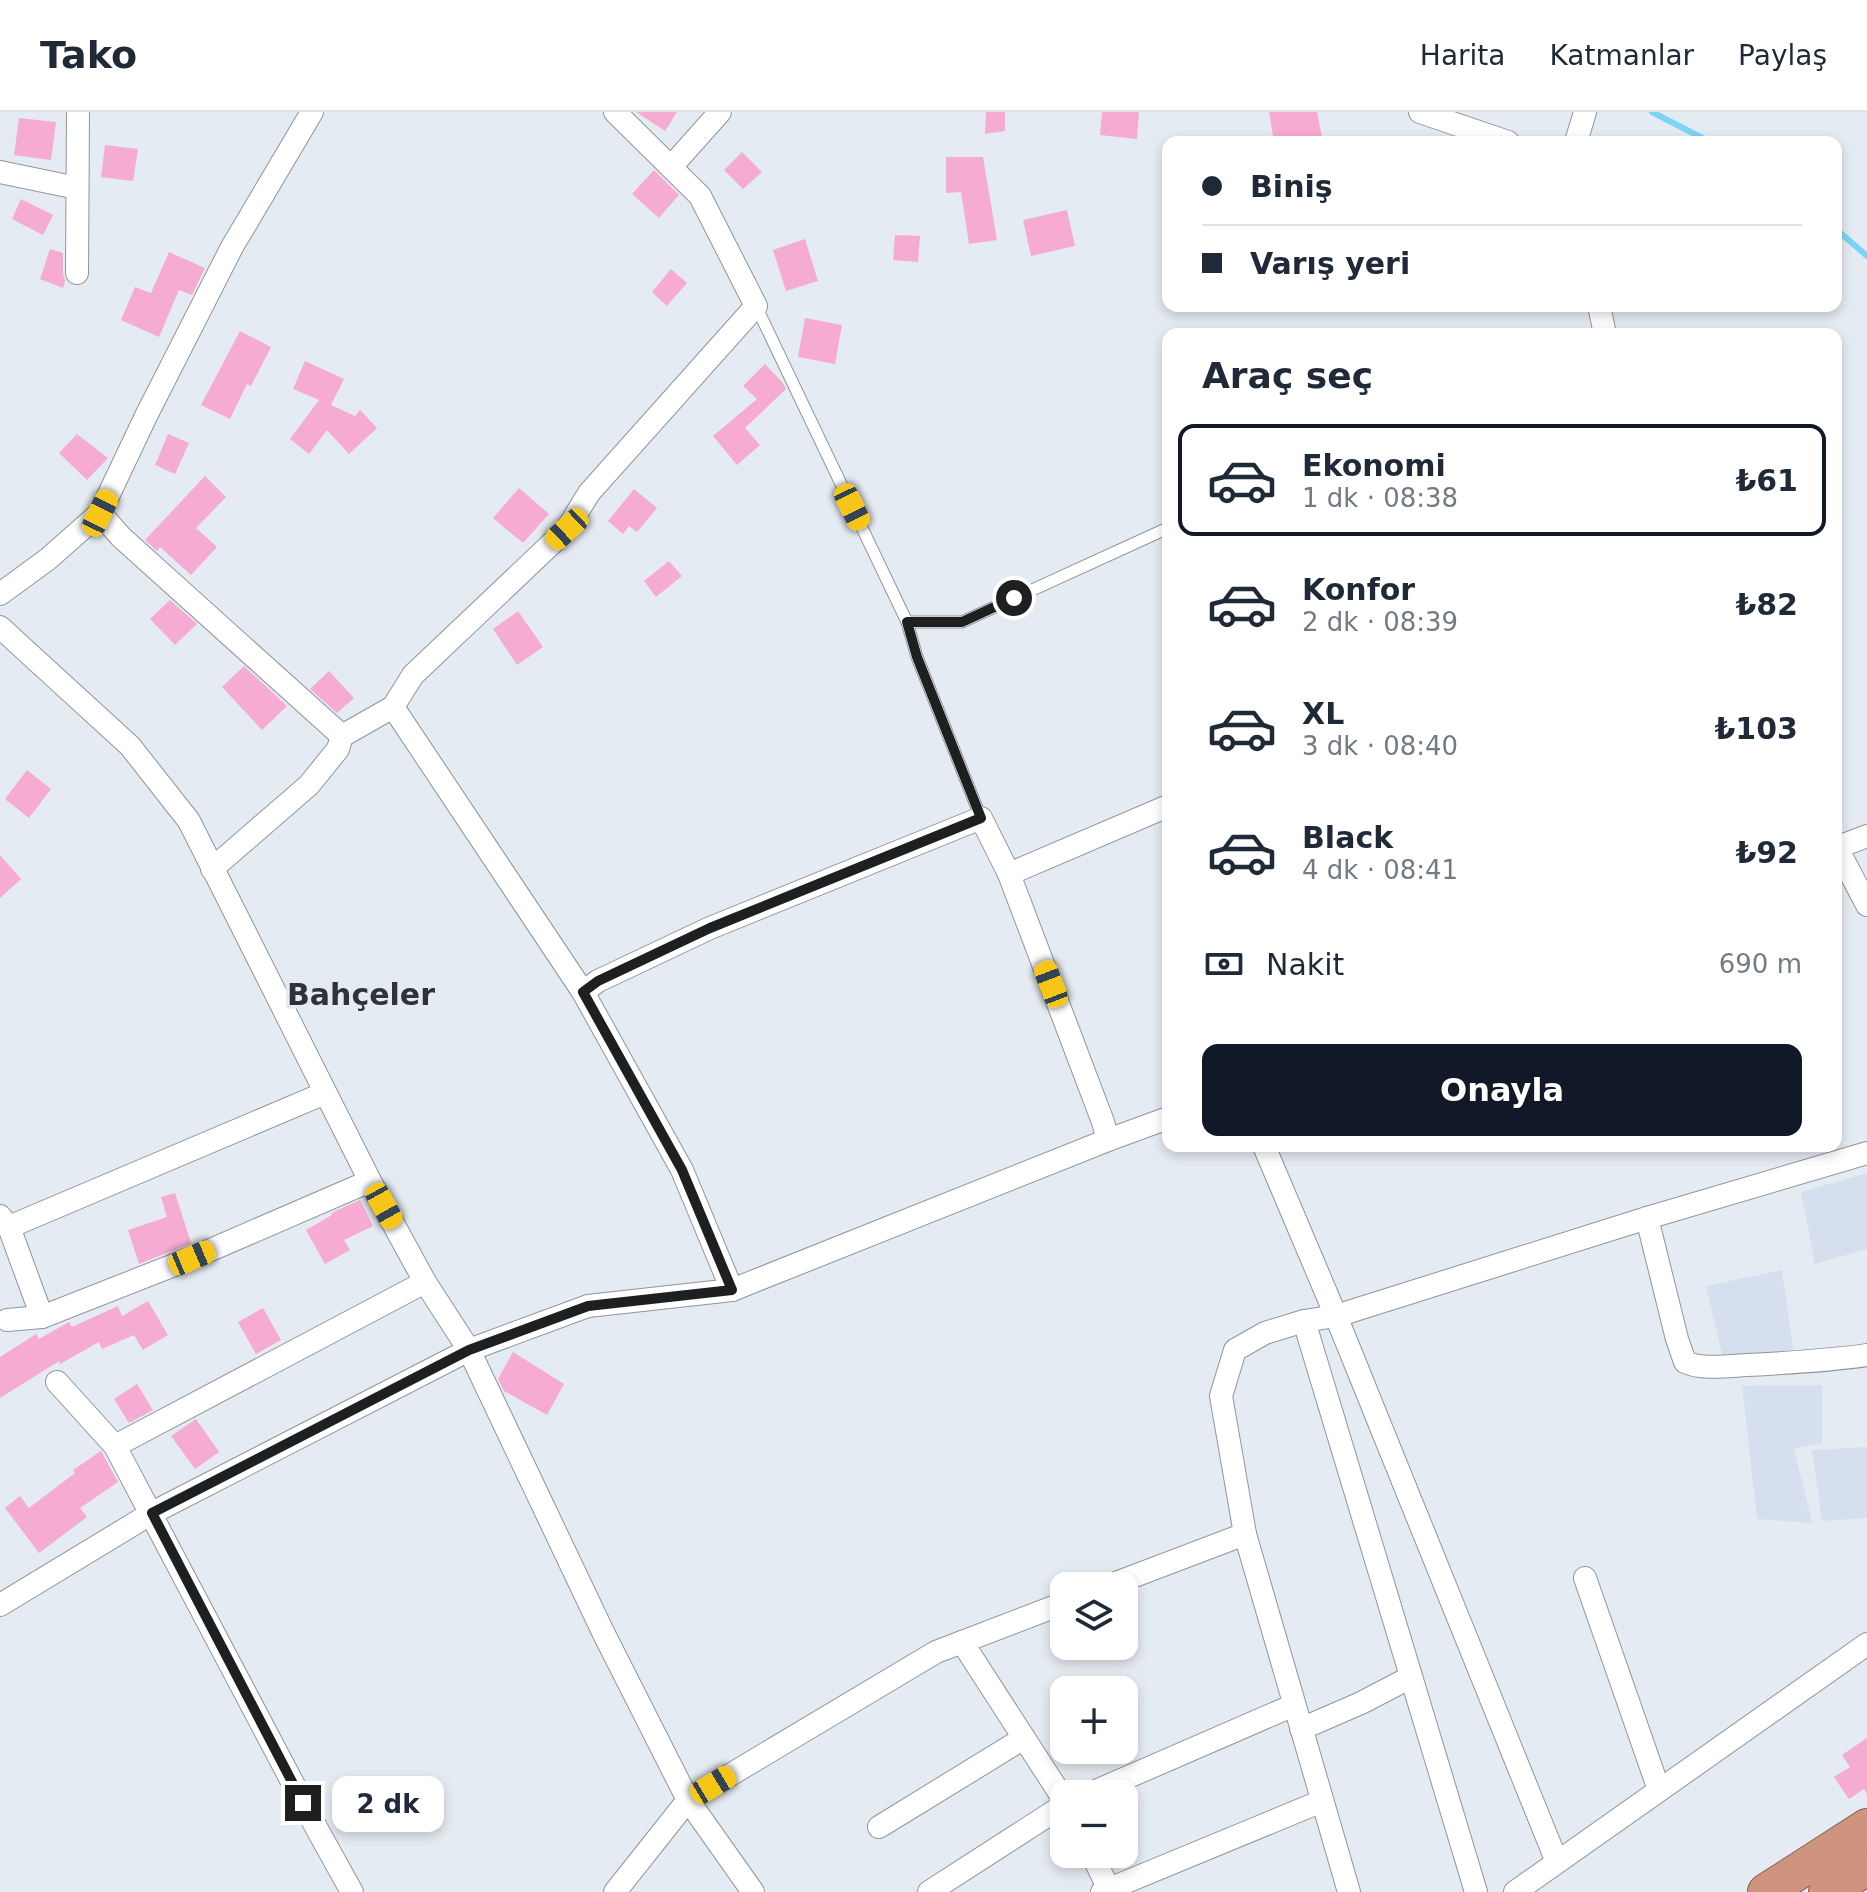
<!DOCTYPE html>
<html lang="tr">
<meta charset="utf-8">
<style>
body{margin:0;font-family:"DejaVu Sans",sans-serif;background:#f2f2f3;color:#1f2937;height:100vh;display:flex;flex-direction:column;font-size:30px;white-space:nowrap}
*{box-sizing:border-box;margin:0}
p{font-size:26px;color:#747a83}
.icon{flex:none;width:44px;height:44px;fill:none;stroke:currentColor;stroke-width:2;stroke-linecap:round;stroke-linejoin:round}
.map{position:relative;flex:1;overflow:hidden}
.panel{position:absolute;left:1162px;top:216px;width:680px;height:824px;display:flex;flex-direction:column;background:#fff;border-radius:16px;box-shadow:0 4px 12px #0003}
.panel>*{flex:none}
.top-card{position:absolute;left:1162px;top:24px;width:680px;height:176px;border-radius:16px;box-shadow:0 4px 12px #0003;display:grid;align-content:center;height:176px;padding:0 40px;background:#fff}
.fabs{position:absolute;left:1050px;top:1460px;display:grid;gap:16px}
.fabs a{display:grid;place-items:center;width:88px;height:88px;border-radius:16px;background:#fff;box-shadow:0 4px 12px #0003;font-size:40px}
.end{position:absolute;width:36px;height:36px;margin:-18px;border:10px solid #1d1f21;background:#fff;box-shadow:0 0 0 4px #fff}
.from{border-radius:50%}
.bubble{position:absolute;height:56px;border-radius:16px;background:#fff;box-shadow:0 4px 12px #0003;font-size:26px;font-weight:800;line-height:56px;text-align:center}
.car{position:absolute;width:24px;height:48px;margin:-24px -12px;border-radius:10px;box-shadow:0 0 6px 2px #0007;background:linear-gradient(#f5c518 24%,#345 0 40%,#f5c518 0 76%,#345 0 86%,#f5c518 0)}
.top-card b{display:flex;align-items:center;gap:28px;height:76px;font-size:30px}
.top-card b+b{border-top:2px solid #e0e1e3}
.top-card i{width:20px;height:20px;background:#1f2937}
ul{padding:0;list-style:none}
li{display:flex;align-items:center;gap:24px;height:112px;margin:0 16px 12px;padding:0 24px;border:4px solid transparent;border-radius:16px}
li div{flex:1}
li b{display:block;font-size:30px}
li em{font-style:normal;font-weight:800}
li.active{border-color:#111827}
li>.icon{width:72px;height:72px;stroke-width:1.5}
h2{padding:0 40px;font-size:36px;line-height:96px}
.pay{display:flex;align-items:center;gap:20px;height:88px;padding:0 40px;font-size:30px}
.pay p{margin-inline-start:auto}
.primary-button{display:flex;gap:16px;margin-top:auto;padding:16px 40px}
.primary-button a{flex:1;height:92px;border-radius:16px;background:#111827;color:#fff;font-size:32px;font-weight:800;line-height:92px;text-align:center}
header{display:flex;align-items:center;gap:48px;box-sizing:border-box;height:112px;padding:0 40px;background:#fff;border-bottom:2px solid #e0e1e3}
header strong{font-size:38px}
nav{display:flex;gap:44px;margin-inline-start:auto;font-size:28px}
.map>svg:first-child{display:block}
</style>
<header>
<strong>Tako</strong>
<nav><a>Harita</a><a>Katmanlar</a><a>Paylaş</a></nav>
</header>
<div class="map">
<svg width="1867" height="1780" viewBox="0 0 1867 1780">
<rect width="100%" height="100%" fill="#e5ebf2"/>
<g fill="#d5dfed">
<path d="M1867,1061V1137L1815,1152L1801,1080Z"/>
<path d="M1782,1158L1793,1237L1724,1251L1706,1174Z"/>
<path d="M1822,1273V1331L1794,1336L1812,1411L1757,1407L1742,1274Z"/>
<path d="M1867,1335V1406L1822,1409L1812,1338Z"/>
</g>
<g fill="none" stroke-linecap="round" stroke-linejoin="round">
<g stroke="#7ad5f7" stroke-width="6">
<path d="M1652,0L1710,30"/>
<path d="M1836,117L1867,144"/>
</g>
</g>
<g fill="#f6abd2">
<path d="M636,0H677L665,19Z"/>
<path d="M986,0H1005V19L985,22Z"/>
<path d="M1102,0H1139L1137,27L1100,23Z"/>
<path d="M1269,0H1317L1323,30H1274Z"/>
<path d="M19,6L56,10L51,48L14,43Z"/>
<path d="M105,33L138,37L133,69L101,65Z"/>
<path d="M742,40L762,60L743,77L724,58Z"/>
<path d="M946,45H983L997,128L969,132L961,80L946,81Z"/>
<path d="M654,58L679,83L659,106L632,82Z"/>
<path d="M21,87L53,103L43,123L12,107Z"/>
<path d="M1067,98L1075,134L1031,144L1023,108Z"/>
<path d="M895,123L920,124L918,150L893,148Z"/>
<path d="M805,127L818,169L786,179L773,138Z"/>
<path d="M50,137L63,141V161L65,169L63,176L40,167Z"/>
<path d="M169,140L205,156L192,183L179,178L159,225L121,208L135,175L151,181Z"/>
<path d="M671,157L687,171L667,194L652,180Z"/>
<path d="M805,206L842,213L835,252L798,245Z"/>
<path d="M240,219L271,235L251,274L247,272L230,307L201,293Z"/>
<path d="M305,249L344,267L331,293L355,304L360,298L377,316L349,342L327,318L309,342L290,327L319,288L293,277Z"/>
<path d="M765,252L783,271L786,277L745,316L760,333L737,353L713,324L757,287L743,274Z"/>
<path d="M77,322L108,346L87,368L59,341Z"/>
<path d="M168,322L189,331L175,362L155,353Z"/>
<path d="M205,364L226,385L196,416L217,435L191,463L160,435L157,439L145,428Z"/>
<path d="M519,376L549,402L523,431L493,406Z"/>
<path d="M634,377L657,396L637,420L629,414L623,422L608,409Z"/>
<path d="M669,449L682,464L656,485L644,469Z"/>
<path d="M170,488L197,512L175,533L150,507Z"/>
<path d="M518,499L543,535L517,553L493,517Z"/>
<path d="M244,554L287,594L262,618L222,575Z"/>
<path d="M329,559L354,586L337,601L310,577Z"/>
<path d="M27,658L51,677L29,706L5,687Z"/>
<path d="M0,743L21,767L0,786Z"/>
<path d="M175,1081L191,1131L139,1152L128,1118L167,1105L161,1085Z"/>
<path d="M360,1088L373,1114L344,1128L350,1138L325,1152L306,1118L332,1103L331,1101Z"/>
<path d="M148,1189L168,1223L143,1238L134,1223L102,1237L99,1230L60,1252L59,1249L0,1286V1245L36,1222L39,1227L69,1210L72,1215L118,1194L122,1204Z"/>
<path d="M263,1196L281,1228L256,1242L238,1210Z"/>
<path d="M513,1240L564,1272L547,1303L504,1279L498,1267Z"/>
<path d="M137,1272L153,1298L129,1311L114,1287Z"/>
<path d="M196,1307L219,1340L195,1357L171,1324Z"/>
<path d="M101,1339L118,1370L80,1396L87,1405L39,1441L5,1396L20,1384L29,1396L75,1361L73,1358Z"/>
<path d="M1867,1626V1682L1864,1677L1849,1687L1834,1665L1850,1655L1842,1643Z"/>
</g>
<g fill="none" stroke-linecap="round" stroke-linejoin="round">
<g stroke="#90959c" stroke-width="13">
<g id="service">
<path d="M756,194L907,510H962L1168,416"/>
<path d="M907,510L917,545L981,706"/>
</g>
</g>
<g stroke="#90959c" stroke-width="24">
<g id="minor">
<path d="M1420,0L1508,30"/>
<path d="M1576,30L1585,0"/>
<path d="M671,55L720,0"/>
<path d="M0,60L77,76"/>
<path d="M77,161L78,0"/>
<path d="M1599,194L1605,222"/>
<path d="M100,401L121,425L342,624"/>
<path d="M0,482L48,447L100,401L147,302L232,135L312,0"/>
<path d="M0,515L130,634L189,709L370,1069L425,1170L469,1238L603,1520L688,1688L753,1780"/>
<path d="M393,595L583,880L682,1058L732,1178"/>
<path d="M1836,734L1867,793"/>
<path d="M1836,736L1867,724"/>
<path d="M212,757L309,673L338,637L342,624L393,595L413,563L567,417L589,381L756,194L700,84L615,0"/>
<path d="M1009,762L1168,694"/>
<path d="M583,880L598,869L710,816L981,706L1009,762L1103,1010L1108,1028"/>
<path d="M1264,1034L1336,1204L1557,1750"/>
<path d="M0,1104L9,1115L42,1205"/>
<path d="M1647,1106L1677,1227L1685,1250C1702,1258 1728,1254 1747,1253C1787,1251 1827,1249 1867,1243"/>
<path d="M9,1115L325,981"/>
<path d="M7,1208L42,1205L192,1146L370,1069"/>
<path d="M1304,1209L1476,1780"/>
<path d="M57,1270L115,1334L425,1170"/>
<path d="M115,1334L317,1717L352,1780"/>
<path d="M1585,1466L1659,1678"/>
<path d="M1108,1474L1245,1422"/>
<path d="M0,1493L152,1401L469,1238L588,1194L732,1178L1108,1028L1168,1006"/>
<path d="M962,1530L1064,1688"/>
<path d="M1301,1617L1361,1591L1411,1565"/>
<path d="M1089,1682L1294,1593"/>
<path d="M879,1715L1024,1626"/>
<path d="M1092,1742L1110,1780"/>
<path d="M615,1780L688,1688L936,1540L1064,1491"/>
<path d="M929,1780L1064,1693"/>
<path d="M1102,1780L1322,1689"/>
<path d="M1349,1780L1245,1422L1221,1284L1235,1238L1265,1221L1304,1209L1336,1204L1647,1106L1867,1041"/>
<path d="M1515,1780L1867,1532"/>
</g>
</g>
<g stroke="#885a4b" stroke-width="38">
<g id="trunk">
<path d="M1766,1780L1867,1715"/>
<path d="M1827,1780L1867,1755"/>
</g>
</g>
<use href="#service" stroke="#fff" stroke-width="11"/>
<use href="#minor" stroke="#fff" stroke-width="22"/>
<use href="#trunk" stroke="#ce9480" stroke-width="36"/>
</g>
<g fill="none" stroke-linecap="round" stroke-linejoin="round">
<path stroke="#1d1f21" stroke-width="10" d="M303,1691L152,1401L469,1238L588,1194L732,1178L682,1058L583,880L598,869L710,816L981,706L917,545L907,510H962L1014,486"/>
</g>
<g text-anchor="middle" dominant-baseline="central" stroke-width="7" stroke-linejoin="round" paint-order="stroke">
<g font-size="30" font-weight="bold" fill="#2e3338" stroke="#e5ebf2">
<text x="361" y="882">Bahçeler</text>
</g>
</g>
</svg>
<div class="fabs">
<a><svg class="icon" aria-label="layers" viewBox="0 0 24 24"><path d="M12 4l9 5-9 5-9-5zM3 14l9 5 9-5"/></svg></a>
<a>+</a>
<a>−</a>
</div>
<i class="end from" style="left:1014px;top:486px"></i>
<i class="end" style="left:303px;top:1691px"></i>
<div class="bubble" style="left:332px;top:1664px;width:112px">2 dk</div>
<i class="car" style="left:852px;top:395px;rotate:154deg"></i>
<i class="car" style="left:100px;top:401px;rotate:26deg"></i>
<i class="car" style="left:567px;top:417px;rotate:227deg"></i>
<i class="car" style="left:1051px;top:872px;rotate:339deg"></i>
<i class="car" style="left:384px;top:1094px;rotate:151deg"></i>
<i class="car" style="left:192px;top:1146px;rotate:67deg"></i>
<i class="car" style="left:713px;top:1673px;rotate:59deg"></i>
<div class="top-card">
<b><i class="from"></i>Biniş</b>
<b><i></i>Varış yeri</b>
</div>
<section class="panel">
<h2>Araç seç</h2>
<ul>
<li class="active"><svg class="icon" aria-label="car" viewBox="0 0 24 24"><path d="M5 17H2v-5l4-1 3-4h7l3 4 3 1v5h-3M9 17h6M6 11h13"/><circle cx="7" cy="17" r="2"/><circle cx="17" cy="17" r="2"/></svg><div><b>Ekonomi</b><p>1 dk · 08:38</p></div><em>₺61</em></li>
<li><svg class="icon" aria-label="car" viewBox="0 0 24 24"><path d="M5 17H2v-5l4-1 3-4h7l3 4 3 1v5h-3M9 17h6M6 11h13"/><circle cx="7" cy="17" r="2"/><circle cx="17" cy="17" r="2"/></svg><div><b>Konfor</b><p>2 dk · 08:39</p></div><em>₺82</em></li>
<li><svg class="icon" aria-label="car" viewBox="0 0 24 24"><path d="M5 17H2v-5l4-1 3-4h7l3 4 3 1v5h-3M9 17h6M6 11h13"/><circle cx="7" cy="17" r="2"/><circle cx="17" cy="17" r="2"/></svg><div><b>XL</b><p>3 dk · 08:40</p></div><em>₺103</em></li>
<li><svg class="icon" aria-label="car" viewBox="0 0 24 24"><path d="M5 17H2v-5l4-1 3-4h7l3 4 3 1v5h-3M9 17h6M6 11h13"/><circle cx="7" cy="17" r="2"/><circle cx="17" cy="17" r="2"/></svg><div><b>Black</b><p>4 dk · 08:41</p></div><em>₺92</em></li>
</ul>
<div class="pay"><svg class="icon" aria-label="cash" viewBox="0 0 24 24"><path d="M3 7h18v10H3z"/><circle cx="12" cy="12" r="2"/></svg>Nakit<p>690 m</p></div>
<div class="primary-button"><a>Onayla</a></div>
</section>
</div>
